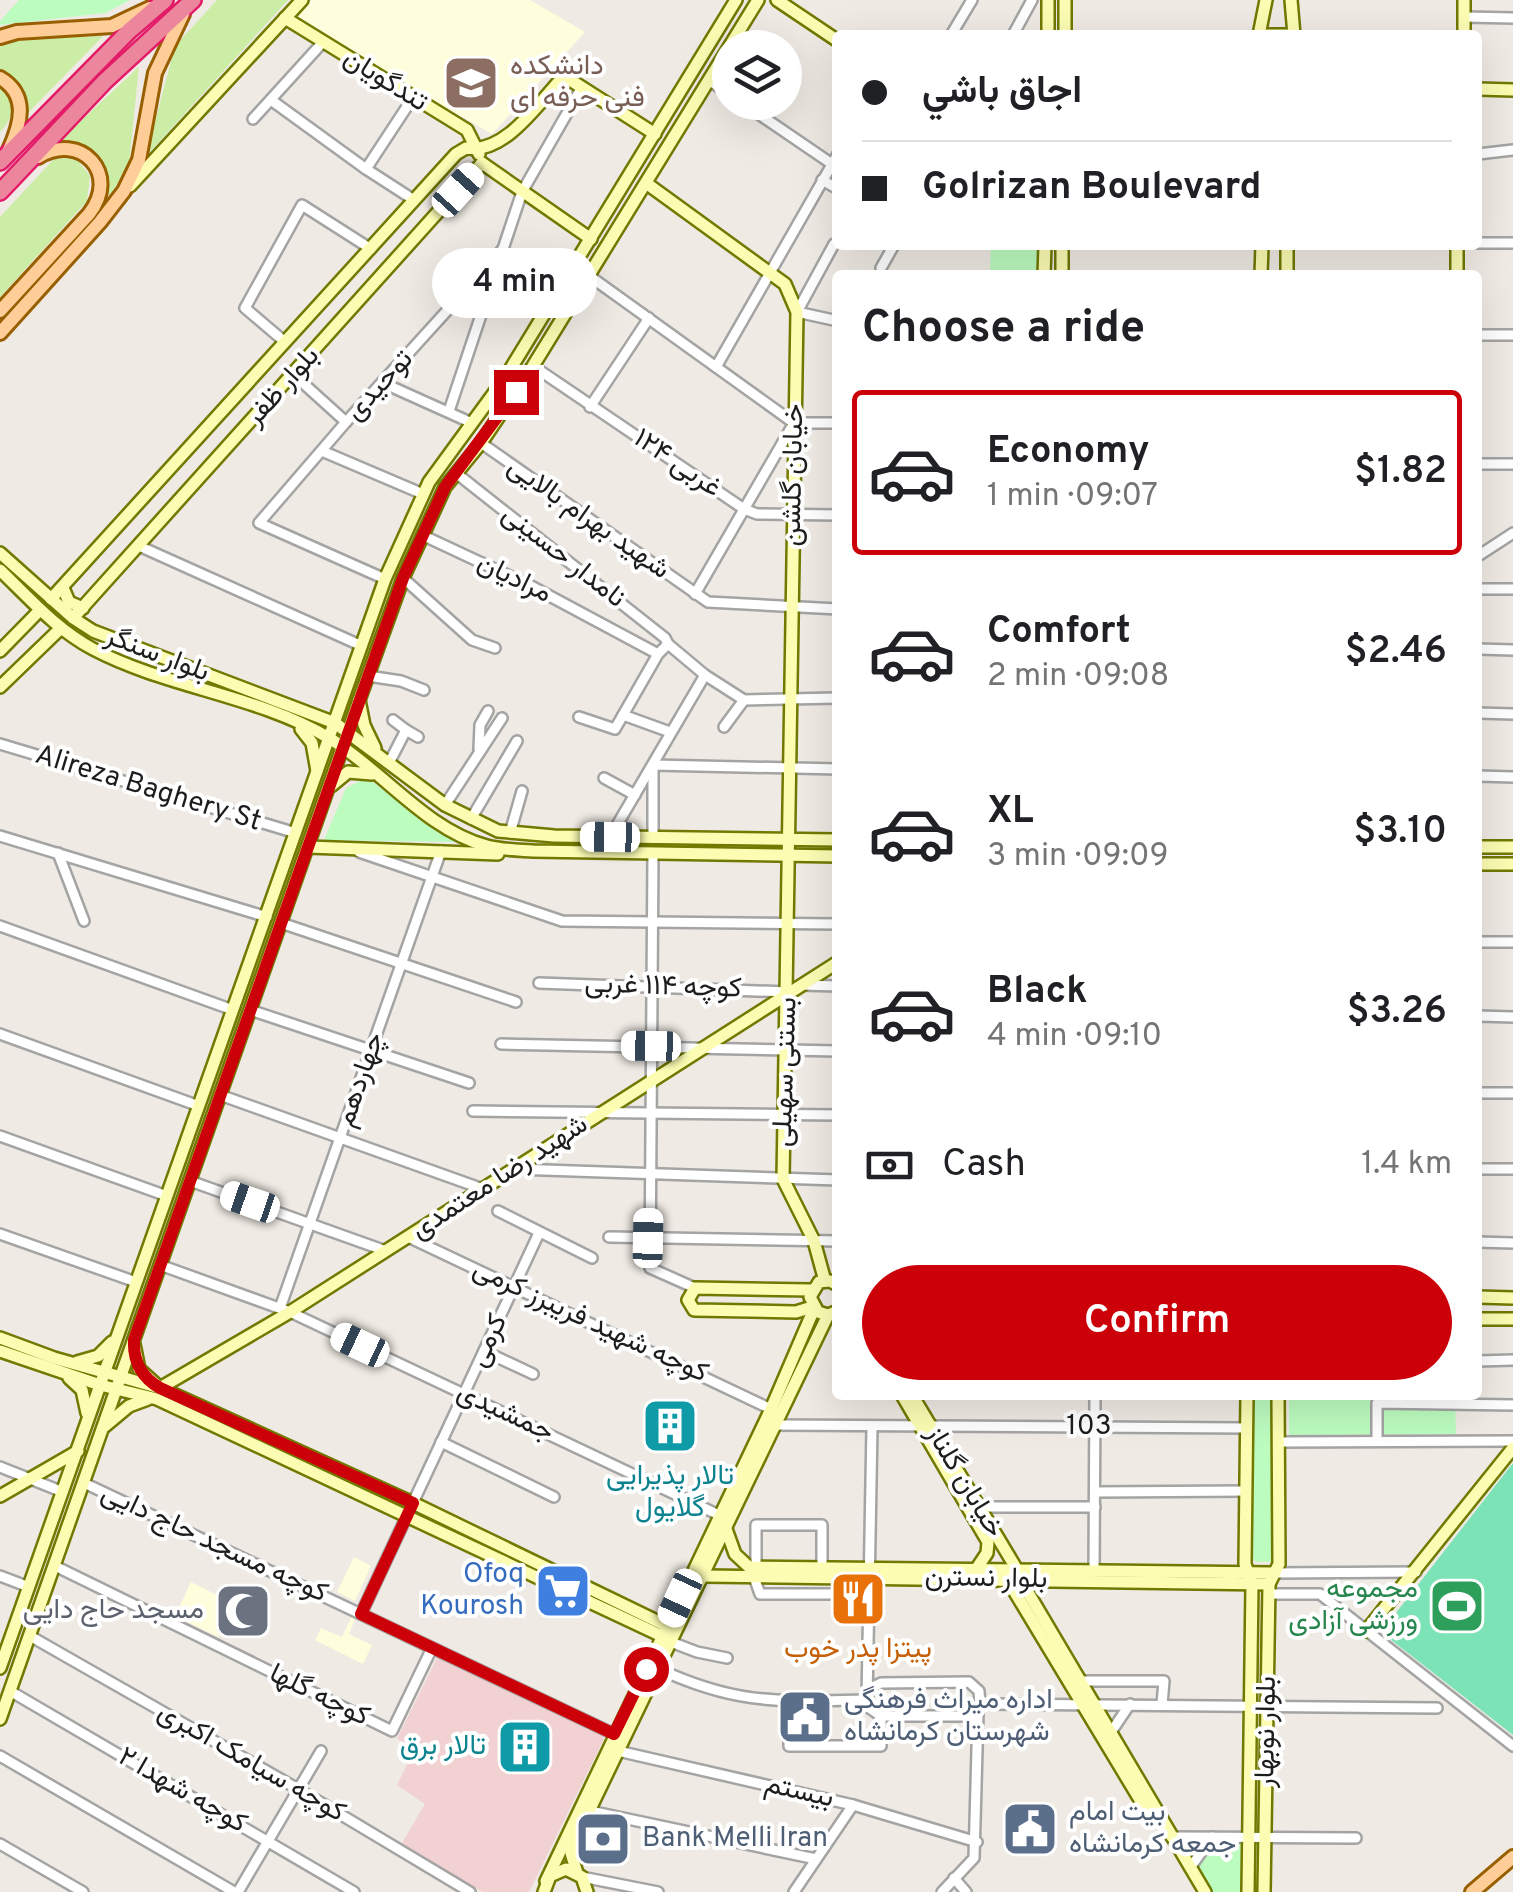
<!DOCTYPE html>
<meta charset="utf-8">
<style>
body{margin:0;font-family:Overpass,Vazirmatn,sans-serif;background:#f2f2f2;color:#202124;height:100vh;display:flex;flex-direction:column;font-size:38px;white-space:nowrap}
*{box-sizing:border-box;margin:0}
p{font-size:32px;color:#757577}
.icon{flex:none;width:55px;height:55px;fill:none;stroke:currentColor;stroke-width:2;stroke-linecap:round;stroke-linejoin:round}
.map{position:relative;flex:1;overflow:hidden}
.details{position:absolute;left:832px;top:270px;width:650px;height:1130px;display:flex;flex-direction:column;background:#fff;border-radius:10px;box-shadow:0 10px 40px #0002}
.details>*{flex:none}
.guide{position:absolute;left:832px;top:30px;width:650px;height:220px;border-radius:10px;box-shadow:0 10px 40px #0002;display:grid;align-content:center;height:220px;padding:0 30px;background:#fff}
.controls{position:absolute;left:712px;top:30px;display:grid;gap:20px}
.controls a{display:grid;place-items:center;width:90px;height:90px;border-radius:50%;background:#fff;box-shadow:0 10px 40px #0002;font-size:50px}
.end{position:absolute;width:45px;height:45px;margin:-22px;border:12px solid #cb0008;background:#fff;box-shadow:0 0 0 5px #fff}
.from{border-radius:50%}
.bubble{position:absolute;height:70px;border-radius:35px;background:#fff;box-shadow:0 10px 40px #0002;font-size:32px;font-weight:600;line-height:70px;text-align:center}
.car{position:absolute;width:30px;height:60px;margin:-30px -15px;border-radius:12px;box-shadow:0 0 8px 2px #0007;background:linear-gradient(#fff 24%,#345 0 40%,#fff 0 76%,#345 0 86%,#fff 0)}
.guide b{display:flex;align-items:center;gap:35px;height:95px;font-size:38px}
.guide b+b{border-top:2px solid #e0e0e0}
.guide i{width:25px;height:25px;background:#202124}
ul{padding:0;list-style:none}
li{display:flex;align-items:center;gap:30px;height:165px;margin:0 20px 15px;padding:0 10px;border:5px solid transparent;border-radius:10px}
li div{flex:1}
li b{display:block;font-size:38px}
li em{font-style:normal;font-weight:600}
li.on{border-color:#cb0008}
li>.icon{width:90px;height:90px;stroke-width:1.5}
h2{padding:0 30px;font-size:45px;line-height:120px}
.pay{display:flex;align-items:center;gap:25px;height:110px;padding:0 30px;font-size:38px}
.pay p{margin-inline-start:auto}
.action{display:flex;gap:20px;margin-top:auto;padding:20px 30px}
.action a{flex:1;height:115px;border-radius:60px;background:#cb0008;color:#fff;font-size:40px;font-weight:600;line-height:115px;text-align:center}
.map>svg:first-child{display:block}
</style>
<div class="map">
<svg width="1513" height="1892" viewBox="0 0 1513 1892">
<rect width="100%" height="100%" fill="#efeae3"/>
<path fill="#f1d1d1" d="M438,1656L599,1732L604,1739L529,1892H483L401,1845L425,1804L397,1785L415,1748L397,1739Z"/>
<g fill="#fffedc">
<path d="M312,0H530L585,32L492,134L293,20Z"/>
<path d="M354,1557L371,1566L355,1601L337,1592Z"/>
<path d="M191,1582L235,1604L218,1637L175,1616Z"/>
<path d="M352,1616L356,1617L349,1634L372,1645L363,1664L315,1640L321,1628L342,1637Z"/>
</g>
<g fill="#cbeda5">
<path d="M217,0H288L146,156L175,46Z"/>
<path d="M103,36L28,113L23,88L0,69V44L36,38Z"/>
<path d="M139,67L129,163L109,198C110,162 96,141 59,141Z"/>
<path d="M0,88C17,103 14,117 0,132Z"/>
<path d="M70,158L79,162L90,176L87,201L0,297V217L54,159Z"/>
</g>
<g fill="#bcfcbf">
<path d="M19,0H130L105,13L0,25V21Z"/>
<path d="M991,245H1045L1044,271H990Z"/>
<path d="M362,780L372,782L456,842L324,840L346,788Z"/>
<path d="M1252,1395H1273L1275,1558L1271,1562H1256L1252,1558Z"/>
<path d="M1289,1395H1336L1337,1400L1455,1399L1456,1434L1289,1435Z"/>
<path d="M1215,1844H1244V1892H1212L1198,1866Z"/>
</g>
<path fill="#7ce3b7" d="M1513,1463V1735L1381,1632Z"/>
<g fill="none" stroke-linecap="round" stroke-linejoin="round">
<g stroke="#a4a4a4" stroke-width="14">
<g id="street">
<path d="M1464,17L1513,18"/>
<path d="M736,35L757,48"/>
<path d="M951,35L972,0"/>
<path d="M1013,35L1032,0"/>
<path d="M785,65L791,69"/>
<path d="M709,80L730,95"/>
<path d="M271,100L366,169L414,200"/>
<path d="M741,102L832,164"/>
<path d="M253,119L323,42"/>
<path d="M1478,154L1513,150"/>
<path d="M366,169L412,99"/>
<path d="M822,180L838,189"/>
<path d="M1478,243H1513"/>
<path d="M834,244L797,312L838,321"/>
<path d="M881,268L894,245"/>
<path d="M588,275L794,423"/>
<path d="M1478,335H1513"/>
<path d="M285,342L245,308L302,205L371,249"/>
<path d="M533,366L744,509L757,514L838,515"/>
<path d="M716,367L838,154"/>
<path d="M294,375L346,422"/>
<path d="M383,383L472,423"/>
<path d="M590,407L649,318"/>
<path d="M449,411L522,192L582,87"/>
<path d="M794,423H838"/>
<path d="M481,443L708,602L838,609"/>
<path d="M322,451L423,494"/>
<path d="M1478,464H1513"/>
<path d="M456,473L665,638L668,644"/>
<path d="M422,535L531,586L658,654"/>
<path d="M139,546L362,646"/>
<path d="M1478,556L1513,533"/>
<path d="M403,578L472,640L495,648"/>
<path d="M385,579L259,523L346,422L502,250"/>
<path d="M1478,589H1513"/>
<path d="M695,594L794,423"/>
<path d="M1478,649L1513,650"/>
<path d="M368,676L401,681L424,690"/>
<path d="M1478,713L1513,714"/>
<path d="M623,715L670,732"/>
<path d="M579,717L615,729L658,654L668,644L705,675L744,700L838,698"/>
<path d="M393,720L406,730"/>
<path d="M724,727L744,700"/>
<path d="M0,744L296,833"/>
<path d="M479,749L480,725L488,711"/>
<path d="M389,763L406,730L418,737"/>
<path d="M1478,776L1513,777"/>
<path d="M604,778L635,795"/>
<path d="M445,805L502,718"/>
<path d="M471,819L517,741"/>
<path d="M510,833L522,791"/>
<path d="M0,836L267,917"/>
<path d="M610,837L705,675"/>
<path d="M653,838V765L838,769"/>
<path d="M359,852L562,921L838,924"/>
<path d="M58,853L84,921"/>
<path d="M653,853L650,1268L695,1288"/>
<path d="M281,923L516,1002"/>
<path d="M0,926L233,1010"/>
<path d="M1478,942H1513"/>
<path d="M539,983L788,992"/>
<path d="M801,985L838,986"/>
<path d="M250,1010L469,1083"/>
<path d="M1478,1016L1513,1017"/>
<path d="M0,1034L199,1106"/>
<path d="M501,1044L838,1051"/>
<path d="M1478,1093H1513"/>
<path d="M220,1095L483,1189"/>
<path d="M473,1111L838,1115"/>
<path d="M0,1136L167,1196"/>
<path d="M515,1169L838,1180"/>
<path d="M1478,1169H1513"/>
<path d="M190,1181L386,1251"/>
<path d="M498,1211L592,1258"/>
<path d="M0,1234L136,1282"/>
<path d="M408,1237L771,1409"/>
<path d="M609,1237L838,1241"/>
<path d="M1478,1242L1513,1243"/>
<path d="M160,1265L290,1312L719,1515"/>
<path d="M280,1308L441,851"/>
<path d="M484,1351L533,1374"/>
<path d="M1478,1361L1513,1360"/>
<path d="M773,1425L1246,1428"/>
<path d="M1377,1441V1403L1513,1405"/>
<path d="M441,1442L554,1497"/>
<path d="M1279,1442L1513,1441"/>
<path d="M0,1467L63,1492"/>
<path d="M84,1483L614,1734"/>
<path d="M1095,1492L1246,1491"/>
<path d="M979,1507H1095"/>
<path d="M55,1566L392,1731L432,1648"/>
<path d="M756,1567V1525H822V1567"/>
<path d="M1094,1569L1095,1395"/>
<path d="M1274,1573L1416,1572"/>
<path d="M0,1576L29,1587"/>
<path d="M754,1577L760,1594H849"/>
<path d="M1269,1594H1320L1513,1746"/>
<path d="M361,1614L539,1233"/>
<path d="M30,1636L298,1789L470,1892"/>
<path d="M671,1642L697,1652L727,1658"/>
<path d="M659,1669C739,1706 781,1701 867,1700"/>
<path d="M1075,1681H1164L1162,1704"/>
<path d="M10,1691L354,1892"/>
<path d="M867,1700L871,1688L881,1683L969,1682L979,1691L980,1704L974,1716H881L868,1707L867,1700L872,1427"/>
<path d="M789,1701V1746H881V1716"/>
<path d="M980,1704L1437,1708"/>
<path d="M1109,1735L1130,1704"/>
<path d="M618,1751L853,1805L977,1842"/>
<path d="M0,1756L234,1892"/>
<path d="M590,1811L816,1859"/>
<path d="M1171,1837L1356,1838"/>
<path d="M0,1844L83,1892"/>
<path d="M1190,1868L1212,1837"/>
<path d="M582,1877L658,1892"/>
<path d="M954,1878L966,1892"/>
<path d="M238,1892L321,1751"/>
<path d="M794,1892L853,1805"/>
<path d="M942,1892L974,1858L978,1713"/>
</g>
</g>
<g stroke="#717900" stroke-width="16">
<g id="secondary">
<path d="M777,0L838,41"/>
<path d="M1291,0L1294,35"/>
<path d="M285,18L467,130L479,154"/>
<path d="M1048,35V0"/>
<path d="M1065,35V0"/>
<path d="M1259,35L1266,0"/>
<path d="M1267,35H1287"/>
<path d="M1464,35V0"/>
<path d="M1478,89L1513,90"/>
<path d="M482,163L591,239"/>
<path d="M646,183L785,284L797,312L783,1179L814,1241L825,1281"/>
<path d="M130,186L302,0"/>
<path d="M1287,245V275"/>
<path d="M1044,275L1045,245"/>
<path d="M1062,275V245"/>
<path d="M1261,275L1262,245"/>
<path d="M1457,275V245"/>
<path d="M0,553L73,618L93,631L335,723L445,805L498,831L554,836L838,840"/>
<path d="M0,570C29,598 57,630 93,649C167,688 257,695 329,738C382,770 426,830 487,846C502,850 518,850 533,851L838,856"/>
<path d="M63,588L69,602L83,608"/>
<path d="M51,599L456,154L466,148C505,155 539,102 564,76L655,134"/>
<path d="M73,618L482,163"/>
<path d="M0,651L40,610"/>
<path d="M0,687L61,628"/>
<path d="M359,700L364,725L375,748"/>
<path d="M301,729L312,743L317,771"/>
<path d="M331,786L348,772L372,774"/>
<path d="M308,847L498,854"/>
<path d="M1478,847H1513"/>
<path d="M1478,864H1513"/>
<path d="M838,1285L830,1281L819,1282L810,1297L818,1312L828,1315L838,1311"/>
<path d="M811,1290L695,1288L688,1300L694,1310L796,1312L812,1307"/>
<path d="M1478,1297L1513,1298"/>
<path d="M1478,1319H1513"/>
<path d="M0,1338L54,1358L160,1388L413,1503L667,1626"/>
<path d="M134,1344L139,1369L160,1388L290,1312L838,962"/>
<path d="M0,1351L100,1385L157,1399L662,1636"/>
<path d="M77,1362L98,1356L112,1342"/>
<path d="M69,1378L82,1390L87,1413"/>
<path d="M902,1395L988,1542L987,1553L977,1568"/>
<path d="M912,1395L1016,1568"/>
<path d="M1247,1395L1245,1564L1252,1584L1248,1892"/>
<path d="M105,1426L129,1406L148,1399"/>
<path d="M0,1496L78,1451"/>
<path d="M726,1529L735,1554L749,1567L1274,1573"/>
<path d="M703,1576L1269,1584"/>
<path d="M1007,1579L1145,1808L1157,1814"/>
<path d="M1020,1579L1205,1892"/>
<path d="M1366,1631L1513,1448"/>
<path d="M0,1668L385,579L429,482L505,378L736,0"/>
<path d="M0,1719L359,700L403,578L445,487L481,443L533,366L758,0"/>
<path d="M577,1873L571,1853L576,1838L828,1315"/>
<path d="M546,1881L771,1409L814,1309"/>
<path d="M544,1892L550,1876L566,1869L582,1877L587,1892"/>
<path d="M1264,1892L1269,1584L1279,1564L1278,1395"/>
</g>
</g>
<g stroke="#975f00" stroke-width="18">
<g id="primary">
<path d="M0,37L17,32L112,26L150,8"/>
<path d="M0,78C29,95 21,124 9,150"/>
<path d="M0,311L89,214C121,174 81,131 38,157"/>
<path d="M0,333L100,222L124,191L139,160L155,73L183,14"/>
<path d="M1472,1892L1513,1857"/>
</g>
</g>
<g stroke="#e31a67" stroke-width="20">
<g id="highway">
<path d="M0,162L129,31L165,0"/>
<path d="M0,192L105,81L193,0"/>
</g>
</g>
<use href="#street" stroke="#fff" stroke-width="9"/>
<use href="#secondary" stroke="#fcfdb3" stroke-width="11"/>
<use href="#primary" stroke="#ffce98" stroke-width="12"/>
<use href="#highway" stroke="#eb869d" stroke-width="15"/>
</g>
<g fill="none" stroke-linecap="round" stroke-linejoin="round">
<path stroke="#cb0008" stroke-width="12" d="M516,392L445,487L403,578L134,1340C133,1361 141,1377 160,1388L413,1503L361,1614L614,1734L646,1669"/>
</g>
<defs>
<g id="university-square" transform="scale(2.875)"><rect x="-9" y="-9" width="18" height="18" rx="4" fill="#8d6e63" stroke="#fff"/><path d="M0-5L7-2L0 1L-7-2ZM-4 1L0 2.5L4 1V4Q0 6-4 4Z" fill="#fff"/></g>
<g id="building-square" transform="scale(2.875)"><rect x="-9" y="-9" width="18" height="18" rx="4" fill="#0f9aa8" stroke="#fff"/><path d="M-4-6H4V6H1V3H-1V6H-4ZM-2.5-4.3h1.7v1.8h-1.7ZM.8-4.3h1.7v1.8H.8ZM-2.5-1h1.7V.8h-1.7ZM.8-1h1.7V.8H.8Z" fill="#fff"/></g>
<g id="supermarket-square" transform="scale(2.875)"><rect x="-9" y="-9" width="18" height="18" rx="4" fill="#3f7fe0" stroke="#fff"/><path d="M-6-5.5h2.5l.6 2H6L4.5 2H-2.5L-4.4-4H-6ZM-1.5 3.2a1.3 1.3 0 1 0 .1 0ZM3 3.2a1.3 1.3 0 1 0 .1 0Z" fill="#fff"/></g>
<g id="restaurant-square" transform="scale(2.875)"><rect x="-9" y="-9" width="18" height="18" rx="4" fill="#e8710a" stroke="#fff"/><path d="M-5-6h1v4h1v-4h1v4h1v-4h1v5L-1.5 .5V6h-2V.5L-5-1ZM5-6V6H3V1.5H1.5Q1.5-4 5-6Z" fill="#fff"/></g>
<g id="stadium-square" transform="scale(2.875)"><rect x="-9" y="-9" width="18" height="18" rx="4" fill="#2e9e5b" stroke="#fff"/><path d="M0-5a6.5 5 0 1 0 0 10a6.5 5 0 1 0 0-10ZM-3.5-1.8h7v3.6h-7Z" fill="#fff"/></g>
<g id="mosque-square" transform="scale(2.875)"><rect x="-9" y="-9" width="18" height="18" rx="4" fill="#6b7280" stroke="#fff"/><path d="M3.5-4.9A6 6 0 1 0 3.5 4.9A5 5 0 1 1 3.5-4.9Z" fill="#fff"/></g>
<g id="civic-square" transform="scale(2.875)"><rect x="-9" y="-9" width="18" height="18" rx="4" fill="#5c6f8a" stroke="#fff"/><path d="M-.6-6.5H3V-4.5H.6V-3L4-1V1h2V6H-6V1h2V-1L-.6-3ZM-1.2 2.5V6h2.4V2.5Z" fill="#fff"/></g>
<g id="bank-square" transform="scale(2.875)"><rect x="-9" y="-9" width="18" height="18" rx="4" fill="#5c6f8a" stroke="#fff"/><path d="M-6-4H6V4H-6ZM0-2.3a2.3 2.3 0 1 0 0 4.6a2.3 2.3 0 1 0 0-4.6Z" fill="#fff"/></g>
</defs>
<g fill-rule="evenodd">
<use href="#university-square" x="471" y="83"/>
<use href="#building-square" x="670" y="1426"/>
<use href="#supermarket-square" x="563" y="1591"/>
<use href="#restaurant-square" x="858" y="1599"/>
<use href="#stadium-square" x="1457" y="1606"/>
<use href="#mosque-square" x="243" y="1611"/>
<use href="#civic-square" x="805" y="1717"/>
<use href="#building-square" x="525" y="1747"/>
<use href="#civic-square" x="1030" y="1829"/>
<use href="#bank-square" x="603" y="1839"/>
</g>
<g text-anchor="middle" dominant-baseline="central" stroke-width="8" stroke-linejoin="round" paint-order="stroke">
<g font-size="28" fill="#785e54" stroke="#fff" text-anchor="start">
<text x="510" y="67">دانشکده<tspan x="510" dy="32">فنی حرفه ای</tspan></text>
</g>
<g font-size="28" fill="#1d1d1d" stroke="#fff">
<text transform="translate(385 81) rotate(32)">تندگویان</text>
<text transform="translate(380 386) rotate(-47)">توحیدی</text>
<text transform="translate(283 387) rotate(-48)">بلوار ظفر</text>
<text transform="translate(677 464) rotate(34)">۱۲۴ غربی</text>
<text transform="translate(794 475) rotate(-89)">خیابان گلشن</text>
<text transform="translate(588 519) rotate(35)">شهید بهرام بالایی</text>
<text transform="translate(563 557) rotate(38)">نامدار حسینی</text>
<text transform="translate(514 579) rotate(26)">مرادیان</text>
<text transform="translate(157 655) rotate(21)">بلوار سنگر</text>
<text transform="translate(148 789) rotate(17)">Alireza Baghery St</text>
<text transform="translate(663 987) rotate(2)">کوچه ۱۱۴ غربی</text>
<text transform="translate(786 1072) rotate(-88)">بستنی سهیلی</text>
<text transform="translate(361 1080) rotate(-71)">چهاردهم</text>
<text transform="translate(500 1178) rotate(-33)">شهید رضا معتمدی</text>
<text transform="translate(590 1322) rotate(25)">کوچه شهید فریبرز کرمی</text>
<text transform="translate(489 1341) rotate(-65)">کرمی</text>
<text transform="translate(505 1413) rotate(25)">جمشیدی</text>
<text x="1089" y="1427">103</text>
<text transform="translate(964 1482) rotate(59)">خیابان گلناز</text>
<text transform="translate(214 1544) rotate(25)">کوچه مسجد حاج دایی</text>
<text transform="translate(986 1579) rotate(1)">بلوار نسترن</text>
<text transform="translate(319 1696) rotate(26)">کوچه گلها</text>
<text transform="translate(1267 1732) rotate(-89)">بلوار نوبهار</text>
<text transform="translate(251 1763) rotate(30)">کوچه سیامک اکبری</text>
<text transform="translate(182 1791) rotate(30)">۲ کوچه شهدا</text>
<text transform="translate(799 1792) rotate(13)">بیستم</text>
</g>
<g font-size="28" fill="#0d838f" stroke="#fff">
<text x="670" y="1477">تالار پذیرایی<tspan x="670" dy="32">گلایول</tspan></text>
<text x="486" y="1747" text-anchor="end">تالار برق</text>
</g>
<g font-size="28" fill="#366cbe" stroke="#fff" text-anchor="end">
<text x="524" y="1575">Ofoq<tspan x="524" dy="32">Kourosh</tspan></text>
</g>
<g font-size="28" fill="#27864d" stroke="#fff" text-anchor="end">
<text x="1418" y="1590">مجموعه<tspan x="1418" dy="32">ورزشی آزادی</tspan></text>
</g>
<g font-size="28" fill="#5b616d" stroke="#fff" text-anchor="end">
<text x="204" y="1611">مسجد حاج دایی</text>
</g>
<g font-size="28" fill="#c56008" stroke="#fff">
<text x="858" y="1650">پیتزا پدر خوب</text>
</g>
<g font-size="28" fill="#4e5e75" stroke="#fff" text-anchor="start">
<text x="844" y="1701">اداره میراث فرهنگی<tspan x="844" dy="32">شهرستان کرمانشاه</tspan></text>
<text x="1069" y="1813">بیت امام<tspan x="1069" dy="32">جمعه کرمانشاه</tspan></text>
<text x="642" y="1839">Bank Melli Iran</text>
</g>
</g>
</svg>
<div class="controls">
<a><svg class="icon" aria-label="layers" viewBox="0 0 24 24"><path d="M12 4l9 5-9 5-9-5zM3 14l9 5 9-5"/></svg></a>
</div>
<i class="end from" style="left:646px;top:1669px"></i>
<i class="end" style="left:516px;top:392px"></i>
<div class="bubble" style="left:432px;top:248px;width:165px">4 min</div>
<i class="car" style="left:458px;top:190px;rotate:42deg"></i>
<i class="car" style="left:610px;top:837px;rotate:271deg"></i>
<i class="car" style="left:651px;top:1046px;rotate:271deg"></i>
<i class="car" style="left:250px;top:1202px;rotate:289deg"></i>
<i class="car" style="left:648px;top:1238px;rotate:1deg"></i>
<i class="car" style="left:360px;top:1345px;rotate:295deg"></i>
<i class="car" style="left:680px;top:1598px;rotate:205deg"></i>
<div class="guide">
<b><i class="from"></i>اجاق باشي</b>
<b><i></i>Golrizan Boulevard</b>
</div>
<section class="details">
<h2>Choose a ride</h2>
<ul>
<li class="on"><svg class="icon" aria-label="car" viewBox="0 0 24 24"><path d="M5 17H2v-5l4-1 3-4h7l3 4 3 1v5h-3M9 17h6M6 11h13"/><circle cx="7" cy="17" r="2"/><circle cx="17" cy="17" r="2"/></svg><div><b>Economy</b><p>1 min · 09:07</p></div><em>$1.82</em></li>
<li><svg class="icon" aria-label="car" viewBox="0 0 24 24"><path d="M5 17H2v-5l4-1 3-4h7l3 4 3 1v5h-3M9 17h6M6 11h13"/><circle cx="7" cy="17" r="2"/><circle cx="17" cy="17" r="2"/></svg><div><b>Comfort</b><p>2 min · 09:08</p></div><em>$2.46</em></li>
<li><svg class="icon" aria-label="car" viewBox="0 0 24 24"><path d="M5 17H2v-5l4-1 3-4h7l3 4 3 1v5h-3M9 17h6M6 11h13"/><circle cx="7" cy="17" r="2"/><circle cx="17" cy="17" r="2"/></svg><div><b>XL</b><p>3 min · 09:09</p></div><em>$3.10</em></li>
<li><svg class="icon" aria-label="car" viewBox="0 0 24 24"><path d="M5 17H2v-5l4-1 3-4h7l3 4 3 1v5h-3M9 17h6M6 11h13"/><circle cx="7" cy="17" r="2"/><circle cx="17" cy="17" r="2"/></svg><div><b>Black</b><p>4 min · 09:10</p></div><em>$3.26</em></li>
</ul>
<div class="pay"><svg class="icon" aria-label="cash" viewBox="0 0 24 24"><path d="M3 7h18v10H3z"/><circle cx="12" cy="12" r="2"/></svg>Cash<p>1.4 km</p></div>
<div class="action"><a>Confirm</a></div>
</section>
</div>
